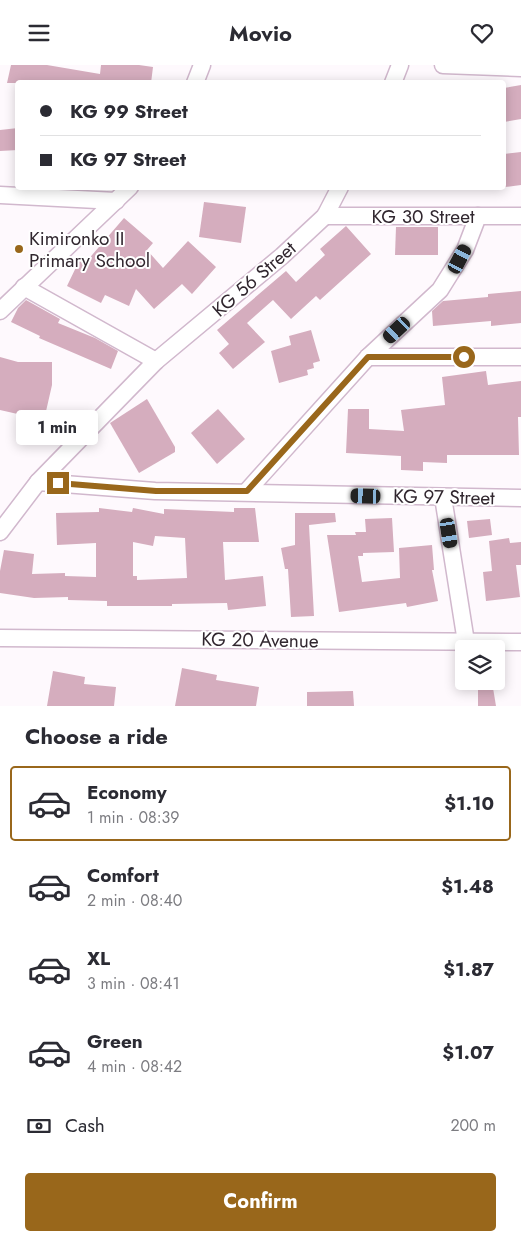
<!DOCTYPE html>
<meta charset="utf-8">
<style>
body{margin:0;font-family:Jost,sans-serif;background:#f7f7f7;color:#2b2b33;height:100vh;display:flex;flex-direction:column;font-size:19px;white-space:nowrap}
*{box-sizing:border-box;margin:0}
p{font-size:16px;color:#7c7c81}
.icon{flex:none;width:28px;height:28px;fill:none;stroke:currentColor;stroke-width:2;stroke-linecap:round;stroke-linejoin:round}
.map{position:relative;height:641px;overflow:hidden}
.panel{display:flex;flex-direction:column;background:#fff;flex:1}
.panel>*{flex:none}
.banner{position:absolute;left:15px;top:15px;width:491px;height:110px;border-radius:5px;box-shadow:0 2px 12px #0003;display:grid;align-content:center;height:110px;padding:0 25px;background:#fff}
.tools{position:absolute;left:455px;top:575px;display:grid;gap:10px}
.tools a{display:grid;place-items:center;width:50px;height:50px;border-radius:5px;background:#fff;box-shadow:0 2px 12px #0003;font-size:25px}
.end{position:absolute;width:22px;height:22px;margin:-11px;border:6px solid #99671b;background:#fff;box-shadow:0 0 0 2px #fff}
.from{border-radius:50%}
.bubble{position:absolute;height:35px;border-radius:5px;background:#fff;box-shadow:0 2px 12px #0003;font-size:16px;font-weight:700;line-height:35px;text-align:center}
.car{position:absolute;width:15px;height:30px;margin:-15px -8px;border-radius:6px;box-shadow:0 0 4px 1px #0007;background:linear-gradient(#222 24%,#8ab4d8 0 40%,#222 0 76%,#8ab4d8 0 86%,#222 0)}
.banner b{display:flex;align-items:center;gap:18px;height:48px;font-size:19px}
.banner b+b{border-top:1px solid #e1e1e2}
.banner i{width:12px;height:12px;background:#2b2b33}
ul{padding:0;list-style:none}
li{display:flex;align-items:center;gap:15px;height:75px;margin:0 10px 8px;padding:0 15px;border:2px solid transparent;border-radius:5px}
li div{flex:1}
li b{display:block;font-size:19px}
li em{font-style:normal;font-weight:700}
li.active{border-color:#99671b}
li>.icon{width:45px;height:45px;stroke-width:1.5}
h2{padding:0 25px;font-size:22px;line-height:60px}
.pay{display:flex;align-items:center;gap:12px;height:55px;padding:0 25px;font-size:19px}
.pay p{margin-inline-start:auto}
.action{display:flex;gap:10px;margin-top:auto;padding:10px 25px}
.action a{flex:1;height:58px;border-radius:5px;background:#99671b;color:#fff;font-size:20px;font-weight:700;line-height:58px;text-align:center}
header{display:flex;justify-content:space-between;align-items:center;height:65px;padding:0 25px;background:#fff;font-size:22px;font-weight:700}
.map>svg:first-child{display:block}
</style>
<header><svg class="icon" aria-label="menu" viewBox="0 0 24 24"><path d="M4 6h16M4 12h16M4 18h16"/></svg>Movio<svg class="icon" aria-label="heart" viewBox="0 0 24 24"><path d="M12 20l-8-8c-3-5 5-10 8-4 3-6 11-1 8 4z"/></svg></header>
<div class="map">
<svg width="521" height="641" viewBox="0 0 521 641">
<rect width="100%" height="100%" fill="#fef9fd"/>
<g fill="#d5adbe" fill-rule="evenodd">
<path d="M11,0H47L100,9L101,0H139L153,2L151,18H7Z"/>
<path d="M521,20V54L504,57V23Z"/>
<path d="M18,63V85L0,86V65Z"/>
<path d="M521,87V120L505,122L504,89Z"/>
<path d="M204,137L246,142L241,178L199,172Z"/>
<path d="M124,153L153,178L147,185L163,203L188,176L216,202L192,229L182,219L154,244L136,224L129,241L105,230L101,238L67,221L80,194L86,197Z"/>
<path d="M346,161L371,189L320,235L316,231L291,254L273,235L247,258L265,277L233,304L219,288L229,279L217,265L286,206L296,217L325,190L320,184Z"/>
<path d="M396,162H438V190H395Z"/>
<path d="M521,226V258L491,261V256L433,261L432,246L443,236L488,232V229Z"/>
<path d="M26,235L60,254L58,258L95,273L118,286L111,304L39,273L40,271L11,257L18,243Z"/>
<path d="M311,265L320,296L313,298L314,303L307,305L308,310L279,318L271,286L291,280L289,271Z"/>
<path d="M0,292L18,297H52V320L44,355L0,345Z"/>
<path d="M486,306L488,320L521,316V352H518L519,390H447V398L423,397V406L401,405V391L346,388L348,344H369V364L404,366L401,345L445,340L442,312Z"/>
<path d="M147,334L175,382V387L139,408L110,358Z"/>
<path d="M218,344L245,374L217,399L191,368Z"/>
<path d="M99,443L132,447L133,443L164,449V444L234,447V443H255L259,477H223L225,515L263,511L266,541L228,545L227,538L172,539V541H107V536L68,535V532L34,533L0,528V506L4,485L34,489L32,509L65,508V511L96,512V478L57,480L56,448L99,447ZM155,471L185,473L187,513L137,515V511H133V477L153,481Z"/>
<path d="M295,448H335L336,457L309,460L314,551L291,552L288,504H285L281,483L295,480Z"/>
<path d="M392,453L394,487L363,488V491H358L362,517L400,513L399,483L432,480L434,505H432L438,536L407,542L406,538L339,547L327,470H356L355,467H366L365,454Z"/>
<path d="M490,454L492,470L469,473L467,456Z"/>
<path d="M509,473L510,478L521,477V500H516L520,532L486,536L483,507L492,506L489,476Z"/>
<path d="M182,603L217,610L216,615L259,622L256,641H175Z"/>
<path d="M53,606L85,612L84,619L116,622L114,641H47Z"/>
<path d="M478,617H492L496,641H478Z"/>
<path d="M353,626L354,641H307V627Z"/>
</g>
<g fill="none" stroke-linecap="round" stroke-linejoin="round">
<g stroke="#d1b8cd" stroke-width="19">
<g id="street">
<path d="M443,0L521,3"/>
<path d="M195,18L202,0"/>
<path d="M393,18L400,0"/>
<path d="M0,130L116,136"/>
<path d="M325,151H521"/>
<path d="M24,222L156,296"/>
<path d="M0,246L130,122"/>
<path d="M368,292H521"/>
<path d="M38,417L155,426L521,433"/>
<path d="M247,426L368,292L440,225L465,185L478,151"/>
<path d="M443,432L466,577"/>
<path d="M0,467L38,417L156,296L282,191L325,151L340,122"/>
<path d="M0,573L521,577"/>
</g>
</g>
<use href="#street" stroke="#fff" stroke-width="16"/>
</g>
<g fill="none" stroke-linecap="round" stroke-linejoin="round">
<path stroke="#99671b" stroke-width="6" d="M58,418L156,426H247L368,292H464"/>
</g>
<circle fill="#99671b" stroke="#fff" stroke-width="2" cx="19" cy="184" r="5"/>
<g text-anchor="middle" dominant-baseline="central" stroke-width="4" stroke-linejoin="round" paint-order="stroke">
<g font-size="19" fill="#31272f" stroke="#fff">
<text x="423" y="151">KG 30 Street</text>
<text transform="translate(254 214) rotate(-41)">KG 56 Street</text>
<text transform="translate(444 432) rotate(1)">KG 97 Street</text>
<text transform="translate(260 575) rotate(1)">KG 20 Avenue</text>
</g>
<g font-size="19" fill="#31272f" stroke="#fff" text-anchor="start">
<text x="29" y="173">Kimironko II<tspan x="29" dy="22">Primary School</tspan></text>
</g>
</g>
</svg>
<div class="tools">
<a><svg class="icon" aria-label="layers" viewBox="0 0 24 24"><path d="M12 4l9 5-9 5-9-5zM3 14l9 5 9-5"/></svg></a>
</div>
<i class="end from" style="left:464px;top:292px"></i>
<i class="end" style="left:58px;top:418px"></i>
<div class="bubble" style="left:16px;top:345px;width:82px">1 min</div>
<i class="car" style="left:460px;top:194px;rotate:28deg"></i>
<i class="car" style="left:397px;top:265px;rotate:227deg"></i>
<i class="car" style="left:366px;top:431px;rotate:272deg"></i>
<i class="car" style="left:449px;top:468px;rotate:171deg"></i>
<div class="banner">
<b><i class="from"></i>KG 99 Street</b>
<b><i></i>KG 97 Street</b>
</div>
</div>
<section class="panel">
<h2>Choose a ride</h2>
<ul>
<li class="active"><svg class="icon" aria-label="car" viewBox="0 0 24 24"><path d="M5 17H2v-5l4-1 3-4h7l3 4 3 1v5h-3M9 17h6M6 11h13"/><circle cx="7" cy="17" r="2"/><circle cx="17" cy="17" r="2"/></svg><div><b>Economy</b><p>1 min · 08:39</p></div><em>$1.10</em></li>
<li><svg class="icon" aria-label="car" viewBox="0 0 24 24"><path d="M5 17H2v-5l4-1 3-4h7l3 4 3 1v5h-3M9 17h6M6 11h13"/><circle cx="7" cy="17" r="2"/><circle cx="17" cy="17" r="2"/></svg><div><b>Comfort</b><p>2 min · 08:40</p></div><em>$1.48</em></li>
<li><svg class="icon" aria-label="car" viewBox="0 0 24 24"><path d="M5 17H2v-5l4-1 3-4h7l3 4 3 1v5h-3M9 17h6M6 11h13"/><circle cx="7" cy="17" r="2"/><circle cx="17" cy="17" r="2"/></svg><div><b>XL</b><p>3 min · 08:41</p></div><em>$1.87</em></li>
<li><svg class="icon" aria-label="car" viewBox="0 0 24 24"><path d="M5 17H2v-5l4-1 3-4h7l3 4 3 1v5h-3M9 17h6M6 11h13"/><circle cx="7" cy="17" r="2"/><circle cx="17" cy="17" r="2"/></svg><div><b>Green</b><p>4 min · 08:42</p></div><em>$1.07</em></li>
</ul>
<div class="pay"><svg class="icon" aria-label="cash" viewBox="0 0 24 24"><path d="M3 7h18v10H3z"/><circle cx="12" cy="12" r="2"/></svg>Cash<p>200 m</p></div>
<div class="action"><a>Confirm</a></div>
</section>
